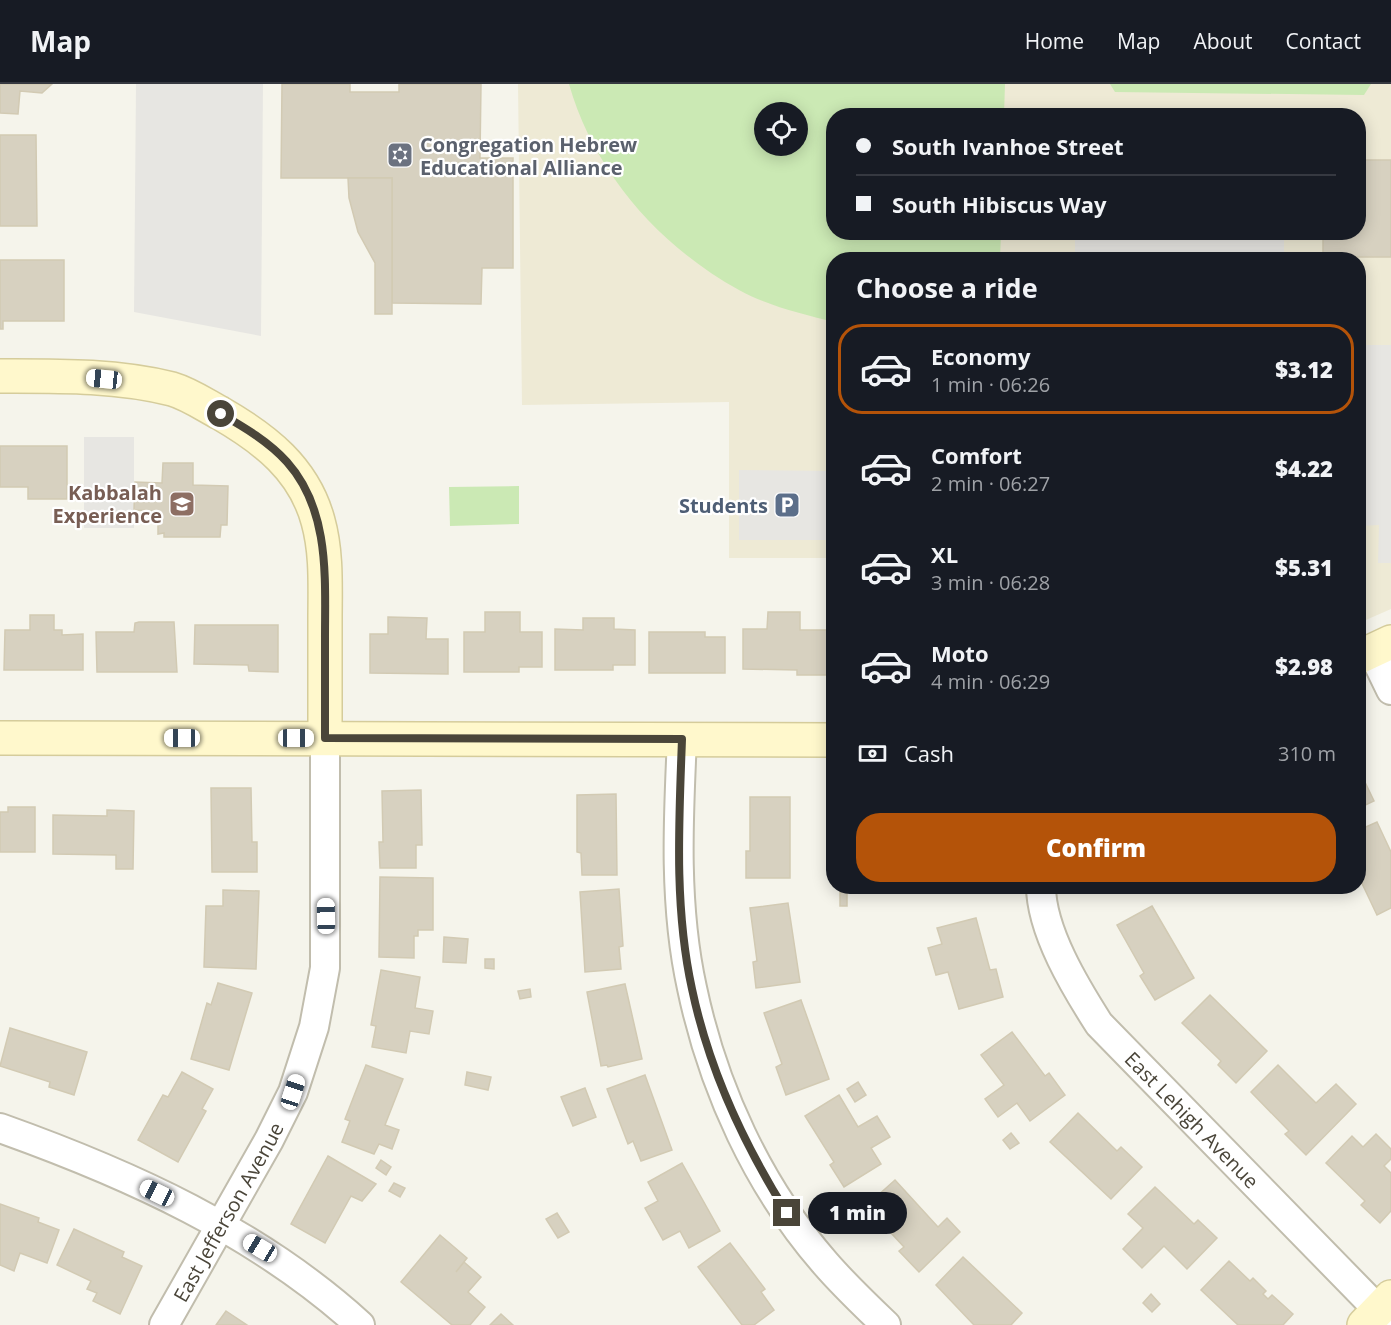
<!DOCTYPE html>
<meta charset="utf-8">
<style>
body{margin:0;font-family:"Open Sans",sans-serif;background:#242831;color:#f1f3f6;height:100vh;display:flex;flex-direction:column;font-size:22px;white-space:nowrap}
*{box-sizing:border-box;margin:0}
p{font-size:20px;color:#9ea1a6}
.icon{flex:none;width:33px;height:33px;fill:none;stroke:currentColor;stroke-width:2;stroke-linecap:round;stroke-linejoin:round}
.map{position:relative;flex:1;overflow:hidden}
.side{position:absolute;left:826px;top:168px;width:540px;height:642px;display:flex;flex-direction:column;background:#171b24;border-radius:24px;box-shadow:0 3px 15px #0003}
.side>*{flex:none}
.hud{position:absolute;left:826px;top:24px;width:540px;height:132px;border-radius:24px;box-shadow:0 3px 15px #0003;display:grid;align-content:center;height:132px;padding:0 30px;background:#171b24}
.buttons{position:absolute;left:754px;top:18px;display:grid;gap:12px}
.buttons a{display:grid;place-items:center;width:54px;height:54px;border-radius:50%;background:#171b24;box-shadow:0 3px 15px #0003;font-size:30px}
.end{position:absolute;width:27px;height:27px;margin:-14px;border:8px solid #4a4539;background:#fff;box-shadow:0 0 0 3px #fff}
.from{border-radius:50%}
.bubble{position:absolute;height:42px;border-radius:21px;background:#171b24;box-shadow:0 3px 15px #0003;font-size:20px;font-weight:800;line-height:42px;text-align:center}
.car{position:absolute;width:18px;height:36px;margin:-18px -9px;border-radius:8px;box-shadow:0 0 4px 2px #0007;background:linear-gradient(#fff 24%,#345 0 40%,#fff 0 76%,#345 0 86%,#fff 0)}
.hud b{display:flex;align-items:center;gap:21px;height:57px;font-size:22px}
.hud b+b{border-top:2px solid #363941}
.hud i{width:15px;height:15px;background:#f1f3f6}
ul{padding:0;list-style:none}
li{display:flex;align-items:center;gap:18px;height:90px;margin:0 12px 9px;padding:0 18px;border:3px solid transparent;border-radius:24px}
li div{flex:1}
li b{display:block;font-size:22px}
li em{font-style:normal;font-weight:800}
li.on{border-color:#b45309}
li>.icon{width:54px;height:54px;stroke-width:1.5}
h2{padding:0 30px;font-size:27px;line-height:72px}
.pay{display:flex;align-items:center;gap:15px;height:66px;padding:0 30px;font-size:22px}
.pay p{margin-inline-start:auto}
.action{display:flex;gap:12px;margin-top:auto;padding:12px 30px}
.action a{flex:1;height:69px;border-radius:24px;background:#b45309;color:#fff;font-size:24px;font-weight:800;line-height:69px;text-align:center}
header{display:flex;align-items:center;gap:36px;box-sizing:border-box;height:84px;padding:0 30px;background:#171b24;border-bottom:2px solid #363941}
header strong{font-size:28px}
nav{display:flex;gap:33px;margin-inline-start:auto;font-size:21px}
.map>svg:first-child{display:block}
</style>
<header>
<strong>Map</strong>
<nav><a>Home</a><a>Map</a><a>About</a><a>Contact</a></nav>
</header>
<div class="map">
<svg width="1391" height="1241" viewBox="0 0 1391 1241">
<rect width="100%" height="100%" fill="#f5f4eb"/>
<path fill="#eeead5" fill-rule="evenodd" d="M518,0H1391V525L1359,539V176H834V474H729V318L522,321ZM765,28H798V62H765ZM834,32H1359V148H834Z"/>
<g fill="#cbe9b4" fill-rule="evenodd">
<path d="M569,0H1005L1004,31L834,32V148L1001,149L1000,175L834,176V238C802,230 768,222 739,206C659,162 594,88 569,0ZM798,28V62H765V28Z"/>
<path d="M1110,0H1371L1364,11L1115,8Z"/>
<path d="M519,402V440L450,442L449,403Z"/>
</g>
<g fill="#e7e6e2">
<path d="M136,0H263L261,252L134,228Z"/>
<rect x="1075" y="149" width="209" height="26"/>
<path d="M1359,261H1391V479H1378L1379,441L1359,442Z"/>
<rect x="84" y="353" width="50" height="91"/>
<path d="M739,386L834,387V456H739Z"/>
</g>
<g fill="#d7d1c0" stroke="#d2cab3" stroke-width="1.5">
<path d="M0,0H52L42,9L20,7L18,30L0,29Z"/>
<path d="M282,0H350V8H399V0H481L480,74H513V184H482L481,220L392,219V94H281Z"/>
<path d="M0,51H36L37,142H0Z"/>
<path d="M1359,76H1391V173H1323V148H1359Z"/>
<path d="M348,94H392V230H375V179L358,148L349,114Z"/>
<path d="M0,176H64V237H3V245H0Z"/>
<path d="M0,362H67V415H28V403H0Z"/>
<path d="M163,379H193V401L228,402L227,441H221L220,453H164V449L158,450V434H154L155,427L134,426L135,398L162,399Z"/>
<path d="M485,528H520V548H542V583H519V588H464V548H485Z"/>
<path d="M768,528H800V546H827V591H797V586L743,585V545H767Z"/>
<path d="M30,531H54V546H62V551L83,550V586H4L5,546H30Z"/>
<path d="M388,533L427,534L426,555H448V590L370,589V550H388Z"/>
<path d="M583,534H614V545L635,546V581H613V586H555V545L583,546Z"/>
<path d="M139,538H174L177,588H97L96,548H134L135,539Z"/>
<path d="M195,541H278V588L249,587L248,581L194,580Z"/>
<path d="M649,548H705V553H725V589H649Z"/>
<path d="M1363,694L1374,717L1359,724V695Z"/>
<path d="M211,704H251L252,758H257V788H212Z"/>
<path d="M421,706L422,761H416V784H380L379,758H383L382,707Z"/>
<path d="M616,710L617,791H582L581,769L577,768V711Z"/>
<path d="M750,713H790V794H746V767H750Z"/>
<path d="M8,723H35V768H0V728H8Z"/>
<path d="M107,726L134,727L133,785H116V771L53,770V731L107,732Z"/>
<path d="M1377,738L1391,768V824L1377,831L1359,793V746Z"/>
<path d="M380,793L433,794V846H418V852H414V874L379,873Z"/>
<path d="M619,805L623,862L619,863L621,885L585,888L580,808Z"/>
<path d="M223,806L259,807L256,885L204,883L206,822H223Z"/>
<rect x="840" y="808" width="7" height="14"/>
<path d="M788,819L800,898L756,904L753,878L757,877L750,824Z"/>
<path d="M1152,822L1194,894L1155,916L1140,892L1144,889L1117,841Z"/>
<path d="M976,834L990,886L996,885L1003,913L959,925L948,888L936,891L928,864L942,860L937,844Z"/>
<path d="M444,853L468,855L466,879L443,878Z"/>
<path d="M485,875H494V885L485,884Z"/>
<path d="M381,886L420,893L415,924L433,927L429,950L410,947L406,969L372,963L376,942L371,941Z"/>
<path d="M218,899L252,909L229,986L191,975L207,919L211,921Z"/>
<path d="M625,900L642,975L608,983L607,981L601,982L587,908Z"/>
<path d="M530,905L531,913L520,915L518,907Z"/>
<path d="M1210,911L1267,967L1236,999L1218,981L1221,977L1182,939Z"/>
<path d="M801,916L829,995L786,1011L776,983L782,980L764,929Z"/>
<path d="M10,944L87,968L74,1011L49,1003L50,998L0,982Z"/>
<path d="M1012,948L1045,992L1049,989L1065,1011L1030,1037L1017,1019L998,1033L985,1015L1004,1001L981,971Z"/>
<path d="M366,981L403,995L385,1041L399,1046L392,1065L379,1060L374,1070L342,1058L350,1037L345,1035Z"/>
<path d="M1278,981L1316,1019L1336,1000L1356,1020L1306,1071L1285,1050L1289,1047L1251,1008Z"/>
<path d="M182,988L213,1005L202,1025L206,1027L178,1078L138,1056L163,1011L168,1013Z"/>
<path d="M467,988L491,993L488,1006L465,1001Z"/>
<path d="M645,991L672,1066L641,1077L633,1057L628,1060L607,1005Z"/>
<path d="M858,998L866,1011L855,1018L847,1005Z"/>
<path d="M585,1004L596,1033L573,1042L561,1013Z"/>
<path d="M839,1011L858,1043L877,1032L890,1053L871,1064L881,1080L844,1103L830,1081L834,1078L805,1032Z"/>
<path d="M1078,1029L1117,1067L1121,1063L1142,1083L1111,1115L1050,1058Z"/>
<path d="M1011,1049L1019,1059L1010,1065L1003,1056Z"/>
<path d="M1376,1050L1391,1065V1075L1384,1082L1391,1089V1127L1380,1139L1361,1121L1365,1117L1326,1079L1352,1052L1363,1063Z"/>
<path d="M328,1072L376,1100L362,1117L351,1112L325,1159L291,1140Z"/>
<path d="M381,1076L391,1083L386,1091L376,1084Z"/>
<path d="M682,1079L720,1147L689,1164L680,1147L663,1156L645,1124L658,1117L648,1098Z"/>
<path d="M895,1096L938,1143L947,1134L960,1148L919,1188L899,1167L904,1163L866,1122Z"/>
<path d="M394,1099L405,1104L400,1113L389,1107Z"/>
<path d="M1155,1103L1194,1140L1198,1136L1217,1154L1187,1185L1164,1162L1142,1184L1123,1165L1143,1144L1128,1130Z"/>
<path d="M0,1120L39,1134L38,1138L59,1146L47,1179L20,1169L14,1187L0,1181Z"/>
<path d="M557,1129L569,1148L558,1154L546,1135Z"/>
<path d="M74,1145L124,1168L122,1173L142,1182L120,1230L93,1217L97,1209L87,1205L91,1197L57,1181Z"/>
<path d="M440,1151L467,1174L456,1188L464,1178L481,1193L468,1208L485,1223L470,1241H452L401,1198Z"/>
<path d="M730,1159L765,1205L761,1208L774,1226L754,1241H742L698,1183Z"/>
<path d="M963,1173L1022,1229L1011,1241H974L936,1201Z"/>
<path d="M1229,1177L1250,1197L1253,1194L1266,1207L1263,1210L1268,1215L1272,1211L1293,1230L1283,1241H1238L1201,1206Z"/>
<path d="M1151,1210L1160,1220L1152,1228L1143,1219Z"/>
<path d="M226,1227L247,1241H216Z"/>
<path d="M501,1230L513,1241H490Z"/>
</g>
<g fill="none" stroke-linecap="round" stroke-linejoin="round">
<g stroke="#c1bdad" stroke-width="32">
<g id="street">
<path d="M1372,567L1391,606"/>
<path d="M682,655C678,738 674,823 692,904C713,1004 758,1102 825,1179C844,1201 865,1221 886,1241"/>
<path id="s1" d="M1041,802C1041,847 1076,904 1099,940L1391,1239"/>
<path d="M0,1044C129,1090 258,1148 360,1241"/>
<path id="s2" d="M164,1241L269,1056L293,1008L314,943L325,884V654"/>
</g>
</g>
<g stroke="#d5cc9b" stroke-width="36">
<g id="secondary">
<path d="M0,292C57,292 116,291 172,305C189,310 205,321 220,329C265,355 304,385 318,437C327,469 325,503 325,536C325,576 325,615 325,654"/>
<path d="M1359,573L1391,558"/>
<path d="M0,654L834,656"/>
<path d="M1364,1241L1391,1213"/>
</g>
</g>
<use href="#street" stroke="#fff" stroke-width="28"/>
<use href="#secondary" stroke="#fff8cc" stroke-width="33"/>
</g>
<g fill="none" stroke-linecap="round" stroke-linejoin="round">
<path stroke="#4a4539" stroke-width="8" d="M221,330C244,343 269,358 287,378C330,426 325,494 325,553C325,587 325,621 325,654L682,655C679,738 674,823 692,905C709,986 743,1059 787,1129"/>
</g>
<defs>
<g id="synagogue-square" transform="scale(1.35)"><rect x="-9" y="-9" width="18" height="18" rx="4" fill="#6b7280" stroke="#fff"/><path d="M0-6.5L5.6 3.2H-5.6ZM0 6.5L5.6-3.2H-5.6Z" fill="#fff"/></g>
<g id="school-square" transform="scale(1.35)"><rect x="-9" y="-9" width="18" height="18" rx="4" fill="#8d6e63" stroke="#fff"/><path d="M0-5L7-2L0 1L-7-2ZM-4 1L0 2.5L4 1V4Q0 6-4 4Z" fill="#fff"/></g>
<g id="parking-square" transform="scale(1.35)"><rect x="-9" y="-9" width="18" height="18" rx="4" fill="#5c6f8a" stroke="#fff"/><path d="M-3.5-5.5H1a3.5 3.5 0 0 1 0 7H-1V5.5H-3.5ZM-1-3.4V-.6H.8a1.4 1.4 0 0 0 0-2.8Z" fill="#fff"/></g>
</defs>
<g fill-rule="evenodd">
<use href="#synagogue-square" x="400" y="71"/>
<use href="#school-square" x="182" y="420"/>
<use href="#parking-square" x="787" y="421"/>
</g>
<g text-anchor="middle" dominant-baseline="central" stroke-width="4.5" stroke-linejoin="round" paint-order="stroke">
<g font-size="20" font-weight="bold" fill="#5b616d" stroke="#fff" text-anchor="start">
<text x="420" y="60">Congregation Hebrew<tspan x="420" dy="23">Educational Alliance</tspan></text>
</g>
<g font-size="20" font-weight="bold" fill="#785e54" stroke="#fff" text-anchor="end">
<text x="162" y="408">Kabbalah<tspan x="162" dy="23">Experience</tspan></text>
</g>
<g font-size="20" font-weight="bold" fill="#4e5e75" stroke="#fff" text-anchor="end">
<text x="768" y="421">Students</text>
</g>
<g font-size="20" fill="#4a4539" stroke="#fff">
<text stroke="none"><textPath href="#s1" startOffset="285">East Lehigh Avenue</textPath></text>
<text stroke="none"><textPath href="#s2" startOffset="130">East Jefferson Avenue</textPath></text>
</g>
</g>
</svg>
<div class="buttons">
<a><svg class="icon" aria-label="locate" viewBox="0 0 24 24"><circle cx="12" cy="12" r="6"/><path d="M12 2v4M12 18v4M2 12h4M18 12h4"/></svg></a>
</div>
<i class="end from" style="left:221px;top:330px"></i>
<i class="end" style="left:787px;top:1129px"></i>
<div class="bubble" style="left:808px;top:1108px;width:99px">1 min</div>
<i class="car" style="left:104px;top:295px;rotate:276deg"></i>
<i class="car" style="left:182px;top:654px;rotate:270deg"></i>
<i class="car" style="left:296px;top:654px;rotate:90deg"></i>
<i class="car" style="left:326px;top:832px;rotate:359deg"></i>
<i class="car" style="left:293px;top:1008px;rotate:18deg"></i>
<i class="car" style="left:157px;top:1109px;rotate:296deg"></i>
<i class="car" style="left:260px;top:1164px;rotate:301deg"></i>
<div class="hud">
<b><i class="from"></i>South Ivanhoe Street</b>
<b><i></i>South Hibiscus Way</b>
</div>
<section class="side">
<h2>Choose a ride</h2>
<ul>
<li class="on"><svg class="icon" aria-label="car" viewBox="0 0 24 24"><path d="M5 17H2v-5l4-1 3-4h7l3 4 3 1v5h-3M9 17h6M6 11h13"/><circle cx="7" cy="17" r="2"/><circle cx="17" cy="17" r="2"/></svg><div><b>Economy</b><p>1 min · 06:26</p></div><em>$3.12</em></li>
<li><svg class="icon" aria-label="car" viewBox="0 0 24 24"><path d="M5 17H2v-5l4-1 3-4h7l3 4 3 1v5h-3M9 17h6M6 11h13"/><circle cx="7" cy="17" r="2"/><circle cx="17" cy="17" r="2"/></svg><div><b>Comfort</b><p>2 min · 06:27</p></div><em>$4.22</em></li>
<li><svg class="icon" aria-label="car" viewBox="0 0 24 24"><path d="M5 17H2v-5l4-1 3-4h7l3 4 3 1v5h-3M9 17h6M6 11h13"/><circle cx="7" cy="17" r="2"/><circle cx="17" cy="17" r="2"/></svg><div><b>XL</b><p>3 min · 06:28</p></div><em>$5.31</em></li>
<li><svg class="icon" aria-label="car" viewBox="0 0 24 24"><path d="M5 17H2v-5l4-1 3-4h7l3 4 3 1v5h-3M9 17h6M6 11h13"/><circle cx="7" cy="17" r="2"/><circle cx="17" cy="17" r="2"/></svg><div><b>Moto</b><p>4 min · 06:29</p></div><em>$2.98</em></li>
</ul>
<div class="pay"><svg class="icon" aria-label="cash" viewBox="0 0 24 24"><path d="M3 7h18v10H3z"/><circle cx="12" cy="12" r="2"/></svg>Cash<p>310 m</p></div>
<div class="action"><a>Confirm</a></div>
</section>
</div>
